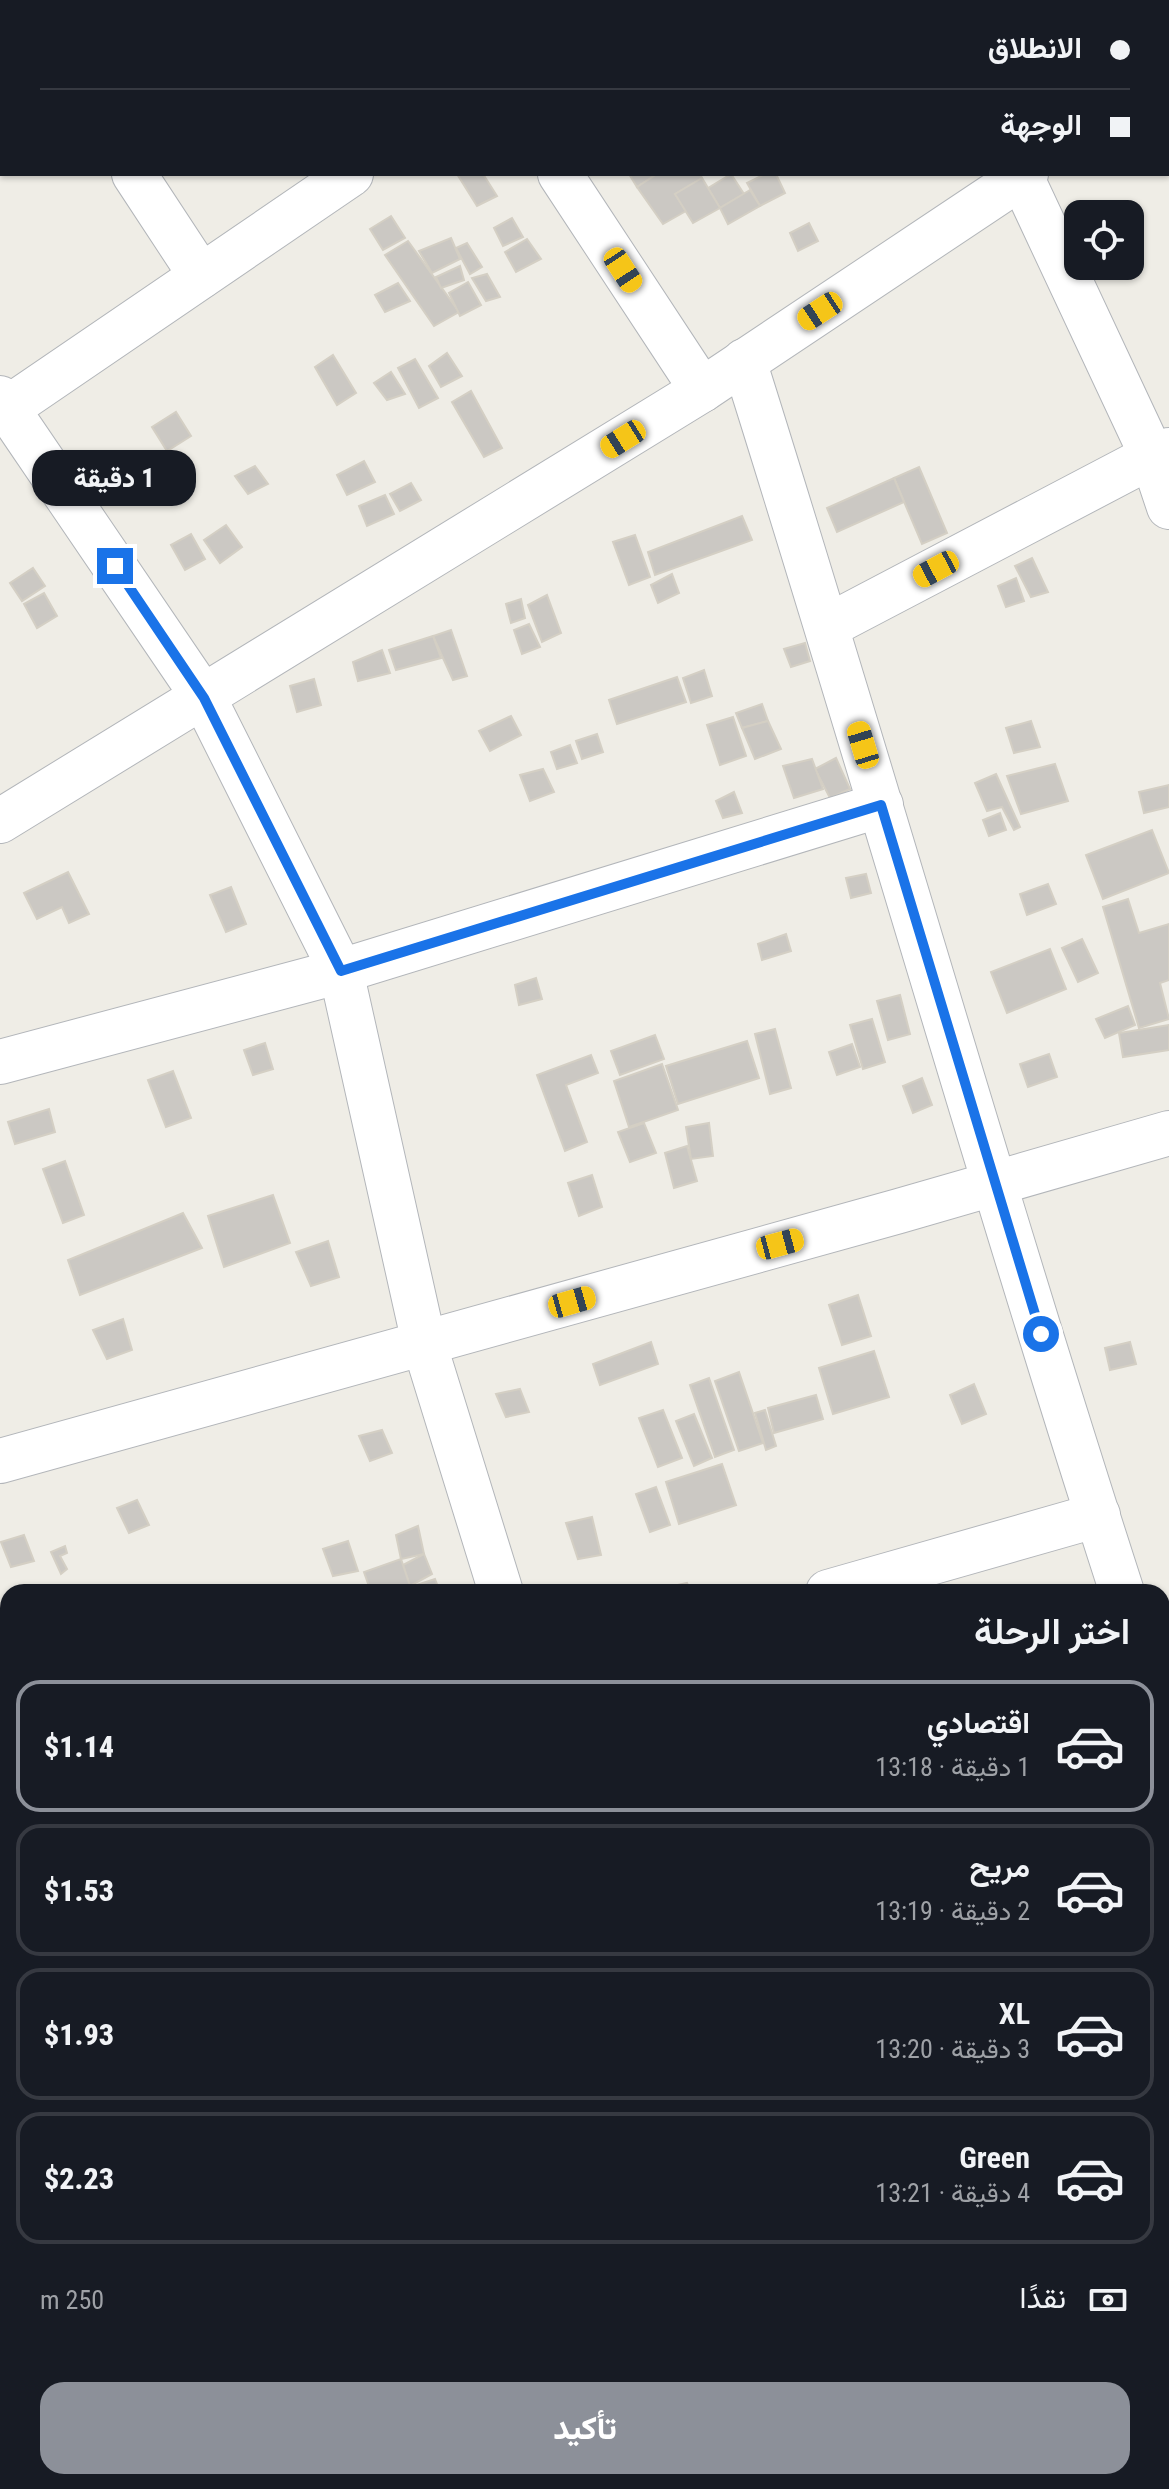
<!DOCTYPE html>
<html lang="ar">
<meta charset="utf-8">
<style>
body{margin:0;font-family:"Roboto Condensed",Vazirmatn,sans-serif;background:#20242c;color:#f1f3f6;direction:rtl;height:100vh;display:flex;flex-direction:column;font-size:30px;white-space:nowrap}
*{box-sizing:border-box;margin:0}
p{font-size:26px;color:#9ea1a6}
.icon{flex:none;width:44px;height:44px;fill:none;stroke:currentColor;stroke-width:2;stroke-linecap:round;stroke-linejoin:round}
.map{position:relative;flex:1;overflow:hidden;direction:ltr}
.side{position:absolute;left:0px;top:1584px;width:1170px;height:906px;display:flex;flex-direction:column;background:#171b24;border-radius:24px 24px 0 0;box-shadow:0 2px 6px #0004;direction:rtl}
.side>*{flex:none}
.top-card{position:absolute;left:0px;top:0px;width:1170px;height:176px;box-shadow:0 2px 6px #0004;direction:rtl;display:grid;align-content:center;height:176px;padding:0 40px;background:#171b24}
.buttons{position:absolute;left:1064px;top:200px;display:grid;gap:16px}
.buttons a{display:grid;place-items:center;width:80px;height:80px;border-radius:16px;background:#171b24;box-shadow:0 2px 6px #0004;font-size:40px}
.end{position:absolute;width:36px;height:36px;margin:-18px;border:10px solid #1a73e8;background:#fff;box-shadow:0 0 0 4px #fff}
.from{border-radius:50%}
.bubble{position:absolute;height:56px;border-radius:24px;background:#171b24;box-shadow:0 2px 6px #0004;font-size:26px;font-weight:800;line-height:56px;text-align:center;direction:rtl}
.car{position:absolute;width:24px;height:48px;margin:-24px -12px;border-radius:10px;box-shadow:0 0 6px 2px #0007;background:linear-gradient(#f5c518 24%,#345 0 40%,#f5c518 0 76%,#345 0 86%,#f5c518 0)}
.top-card b{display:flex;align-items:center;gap:28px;height:76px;font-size:30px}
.top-card b+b{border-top:2px solid #363941}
.top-card i{width:20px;height:20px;background:#f1f3f6}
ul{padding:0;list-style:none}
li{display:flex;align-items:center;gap:24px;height:132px;margin:0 16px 12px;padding:0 24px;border:4px solid #363941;border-radius:24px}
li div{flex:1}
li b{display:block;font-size:30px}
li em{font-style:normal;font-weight:800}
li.on{border-color:#8c9099}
li>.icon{width:72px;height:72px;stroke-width:1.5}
h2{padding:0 40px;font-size:36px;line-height:96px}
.pay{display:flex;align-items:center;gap:20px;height:88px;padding:0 40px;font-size:30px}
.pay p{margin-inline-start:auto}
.button{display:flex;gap:16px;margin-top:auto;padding:16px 40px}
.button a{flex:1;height:92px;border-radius:24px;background:#8c9099;color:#fff;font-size:32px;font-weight:800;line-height:92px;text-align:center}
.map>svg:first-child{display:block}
</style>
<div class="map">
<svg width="1169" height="2489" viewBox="0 0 1169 2489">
<rect width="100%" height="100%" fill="#efede6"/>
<g fill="#cbc8c3" stroke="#d4cfc4" stroke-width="2">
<path d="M457,174H483L497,196L477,206Z"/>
<path d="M629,174H657L637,187Z"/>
<path d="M657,174H700L702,178L675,194L686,211L663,224L637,187Z"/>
<path d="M731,174L744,194L720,208L708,188Z"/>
<path d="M765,174H776L785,193L760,206L747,183Z"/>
<path d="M702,178L720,208L693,223L675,194Z"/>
<path d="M750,190L760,206L728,224L720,208Z"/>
<path d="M391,216L405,238L383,250L370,229Z"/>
<path d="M512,218L523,237L503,246L494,228Z"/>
<path d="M809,223L818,241L798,251L790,233Z"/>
<path d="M451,238L460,259L432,273L419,251Z"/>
<path d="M527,239L541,259L516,272L505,252Z"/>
<path d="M408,241L459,312L434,326L385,255Z"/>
<path d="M467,243L482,267L470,274L456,248Z"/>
<path d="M460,266L464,280L441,288L436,277Z"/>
<path d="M487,274L500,297L486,301L472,278Z"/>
<path d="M468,282L481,305L460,316L449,293Z"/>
<path d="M398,283L410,301L385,312L375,295Z"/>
<path d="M447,353L462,376L441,387L429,366Z"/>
<path d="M333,355L356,393L337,405L315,367Z"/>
<path d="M415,359L438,398L419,408L398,368Z"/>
<path d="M391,372L405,394L387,400L374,383Z"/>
<path d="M471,391L502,448L484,457L452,402Z"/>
<path d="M176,412L191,436L167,451L152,427Z"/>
<path d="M364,461L375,482L347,495L337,475Z"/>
<path d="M255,466L268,484L248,494L235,476Z"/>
<path d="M919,467L947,533L922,544L894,478Z"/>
<path d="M894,478L904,502L837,532L827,508Z"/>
<path d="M411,483L421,500L400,511L390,494Z"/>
<path d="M385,495L394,514L367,526L359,506Z"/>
<path d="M742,516L752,540L655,575L648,552Z"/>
<path d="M226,525L242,547L220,563L204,540Z"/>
<path d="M191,534L205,559L185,570L171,545Z"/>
<path d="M635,535L650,577L629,585L613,542Z"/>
<path d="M1032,558L1048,592L1031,597L1015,566Z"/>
<path d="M33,568L45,586L22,601L10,583Z"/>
<path d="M672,574L679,593L658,603L651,585Z"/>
<path d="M1016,578L1024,601L1006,607L998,586Z"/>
<path d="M44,593L57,616L37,628L24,604Z"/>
<path d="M547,595L561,633L542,642L528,605Z"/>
<path d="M521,599L525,618L511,623L506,604Z"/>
<path d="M529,624L540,647L522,654L514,630Z"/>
<path d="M451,630L467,676L453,680L433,636Z"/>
<path d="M433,636L441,658L396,670L389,650Z"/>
<path d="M805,643L810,661L791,667L784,649Z"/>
<path d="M382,650L390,673L358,681L353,662Z"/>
<path d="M704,670L712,696L691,703L683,678Z"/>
<path d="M677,677L686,702L617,724L609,700Z"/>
<path d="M314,679L321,705L297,712L290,686Z"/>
<path d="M762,704L768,721L742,728L736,713Z"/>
<path d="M511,716L521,735L490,751L479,731Z"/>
<path d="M733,717L746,756L720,765L707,725Z"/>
<path d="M768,721L781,749L755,759L742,728Z"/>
<path d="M1031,721L1040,747L1014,753L1006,728Z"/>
<path d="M597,734L603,752L582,759L576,741Z"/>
<path d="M570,745L577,763L557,769L551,752Z"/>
<path d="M836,758L850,789L830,798L815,769Z"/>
<path d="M812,759L823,789L794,798L783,766Z"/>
<path d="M1055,764L1068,801L1021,814L1007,776Z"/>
<path d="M543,769L554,792L530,801L520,775Z"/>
<path d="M996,774L1020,827L1014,830L1002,807L987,811L975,783Z"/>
<path d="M1169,785V807L1144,813L1139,792Z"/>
<path d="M734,792L742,813L723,818L716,801Z"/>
<path d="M1000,813L1006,830L989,836L983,820Z"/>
<path d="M1152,830L1169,873L1103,899L1086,855Z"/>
<path d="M68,872L89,914L69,923L62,907L37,919L24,893Z"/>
<path d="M866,874L871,893L851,898L846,878Z"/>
<path d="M1048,884L1056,904L1027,915L1020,894Z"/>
<path d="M231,887L246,924L226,932L210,895Z"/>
<path d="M1128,899L1139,933L1169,924V980L1160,983L1169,1019L1139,1028L1103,907Z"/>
<path d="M786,934L791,951L762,960L758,944Z"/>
<path d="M1082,939L1098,973L1078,982L1062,948Z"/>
<path d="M1050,949L1066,989L1007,1013L991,972Z"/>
<path d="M536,978L542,999L519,1005L515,985Z"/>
<path d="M900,995L910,1034L888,1040L877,1001Z"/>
<path d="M1128,1006L1135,1025L1105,1038L1096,1019Z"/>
<path d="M872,1019L885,1062L863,1069L850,1025Z"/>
<path d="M1169,1025V1050L1123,1057L1119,1033Z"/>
<path d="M775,1029L791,1088L770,1094L755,1034Z"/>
<path d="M655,1035L664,1059L620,1075L611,1051Z"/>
<path d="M747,1041L759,1078L678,1104L666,1066Z"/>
<path d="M265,1043L273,1069L253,1075L244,1050Z"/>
<path d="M852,1044L860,1067L837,1075L829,1052Z"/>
<path d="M1049,1054L1057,1077L1028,1087L1020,1064Z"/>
<path d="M591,1055L598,1073L566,1085L587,1142L565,1151L537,1075Z"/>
<path d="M662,1064L678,1110L629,1127L614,1081Z"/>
<path d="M173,1071L191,1118L166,1127L148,1080Z"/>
<path d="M922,1078L932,1105L913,1113L903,1086Z"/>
<path d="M49,1109L55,1132L15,1144L8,1122Z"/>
<path d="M644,1123L656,1153L630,1162L618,1132Z"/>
<path d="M709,1123L713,1156L691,1159L686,1127Z"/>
<path d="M687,1146L697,1181L674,1188L665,1153Z"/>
<path d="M65,1161L84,1215L63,1223L43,1169Z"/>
<path d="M592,1175L602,1207L579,1216L568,1183Z"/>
<path d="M273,1195L290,1243L224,1267L208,1216Z"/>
<path d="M183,1213L202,1248L80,1295L68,1260Z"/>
<path d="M328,1241L339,1277L311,1286L296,1252Z"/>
<path d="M858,1295L871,1336L842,1345L829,1305Z"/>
<path d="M123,1319L132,1350L107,1359L93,1330Z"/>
<path d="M651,1342L658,1364L600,1385L593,1364Z"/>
<path d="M1130,1342L1136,1364L1110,1370L1105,1348Z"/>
<path d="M874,1351L889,1397L833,1414L819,1368Z"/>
<path d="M739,1372L763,1443L739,1451L715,1381Z"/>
<path d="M709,1378L734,1450L715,1457L690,1385Z"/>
<path d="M974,1384L986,1414L962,1424L950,1395Z"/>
<path d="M520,1389L529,1412L506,1417L496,1394Z"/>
<path d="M816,1395L823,1419L774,1433L768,1408Z"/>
<path d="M663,1410L682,1458L658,1467L639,1418Z"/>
<path d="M765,1410L776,1446L766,1450L755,1413Z"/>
<path d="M694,1414L712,1458L694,1466L676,1421Z"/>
<path d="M382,1430L392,1453L370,1461L359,1436Z"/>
<path d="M722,1464L736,1505L679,1524L666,1482Z"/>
<path d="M656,1487L670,1525L650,1532L636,1494Z"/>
<path d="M137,1500L149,1525L129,1533L117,1508Z"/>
<path d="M592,1517L601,1555L578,1559L566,1523Z"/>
<path d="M418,1526L424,1554L401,1559L396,1535Z"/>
<path d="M24,1535L34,1561L11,1567L1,1542Z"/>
<path d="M348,1541L358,1571L333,1576L323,1549Z"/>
<path d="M65,1546L67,1553L60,1556L67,1569L61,1574L51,1552Z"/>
<path d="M424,1554L432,1574L410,1586L403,1565Z"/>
<path d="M401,1559L410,1586L399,1592H371L364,1572Z"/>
<path d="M435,1579L440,1592H406L404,1589Z"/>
<path d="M687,1583L691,1592H665L664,1588Z"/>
<path d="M8,2156V2191L0,2195V2158Z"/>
<path d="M648,2482H689L692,2489H640L638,2486Z"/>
<path d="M824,2482H858L859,2489H825Z"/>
<path d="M1066,2482H1083L1085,2489H1058L1057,2485Z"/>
</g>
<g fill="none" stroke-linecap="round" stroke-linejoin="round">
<g stroke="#b3b6ba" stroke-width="46">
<g id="minor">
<path d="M22,0L23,2"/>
<path d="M447,0L449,2"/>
<path d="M892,0L893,2"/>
<path d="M1168,77L1169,76"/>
<path d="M0,112L2,110"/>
<path d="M134,174L201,276"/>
<path d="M560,174L702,390"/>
<path d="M1020,174L1152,456L1169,507"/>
<path d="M744,361C873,770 990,1184 1122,1592"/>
<path d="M0,398L204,698L341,971L424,1343L501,1592"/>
<path d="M8,408L351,174"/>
<path d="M828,626L1152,456L1169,450"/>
<path d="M0,821L702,390L1026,174"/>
<path d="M0,1062L341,971L881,805"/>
<path d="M0,1461L899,1211L1169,1133"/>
<path d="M828,1592L1098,1515"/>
<path d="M1162,1714L1169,1736"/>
<path d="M0,1827L8,1824"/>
<path d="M0,1997L8,2024"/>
<path d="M0,2122L8,2120"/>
<path d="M1162,2172L1169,2170"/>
<path d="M392,2482L393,2489"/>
<path d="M769,2482L771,2489"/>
<path d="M1143,2482L1145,2489"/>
<path d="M113,2489L135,2482"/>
</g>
</g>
<use href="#minor" stroke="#fff" stroke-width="44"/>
</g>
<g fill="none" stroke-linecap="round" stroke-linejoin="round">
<path stroke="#1a73e8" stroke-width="10" d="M115,566L204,698L341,971L881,805L1041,1334"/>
</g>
</svg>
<div class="buttons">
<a><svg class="icon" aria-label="locate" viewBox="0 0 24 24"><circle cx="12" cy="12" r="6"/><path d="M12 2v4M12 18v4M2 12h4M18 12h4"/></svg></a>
</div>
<i class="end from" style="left:1041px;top:1334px"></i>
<i class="end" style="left:115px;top:566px"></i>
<div class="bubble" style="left:32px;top:450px;width:164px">1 دقيقة</div>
<i class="car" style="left:623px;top:270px;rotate:147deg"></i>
<i class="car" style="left:820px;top:311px;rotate:237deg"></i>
<i class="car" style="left:623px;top:439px;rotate:238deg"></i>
<i class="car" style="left:936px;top:569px;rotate:242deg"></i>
<i class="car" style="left:863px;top:745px;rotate:343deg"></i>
<i class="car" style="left:780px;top:1244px;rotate:75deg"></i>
<i class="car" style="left:572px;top:1302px;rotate:74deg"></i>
<div class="top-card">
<b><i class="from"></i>الانطلاق</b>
<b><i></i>الوجهة</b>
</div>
<section class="side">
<h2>اختر الرحلة</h2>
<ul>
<li class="on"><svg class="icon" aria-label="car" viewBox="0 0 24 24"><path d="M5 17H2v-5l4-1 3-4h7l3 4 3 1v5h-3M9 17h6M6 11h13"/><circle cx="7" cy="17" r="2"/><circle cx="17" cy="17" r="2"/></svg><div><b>اقتصادي</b><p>1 دقيقة · 13:18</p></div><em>$1.14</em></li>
<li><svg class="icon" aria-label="car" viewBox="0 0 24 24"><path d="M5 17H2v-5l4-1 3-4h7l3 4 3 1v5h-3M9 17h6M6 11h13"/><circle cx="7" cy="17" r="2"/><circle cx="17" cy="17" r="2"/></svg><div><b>مريح</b><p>2 دقيقة · 13:19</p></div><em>$1.53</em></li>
<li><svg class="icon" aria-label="car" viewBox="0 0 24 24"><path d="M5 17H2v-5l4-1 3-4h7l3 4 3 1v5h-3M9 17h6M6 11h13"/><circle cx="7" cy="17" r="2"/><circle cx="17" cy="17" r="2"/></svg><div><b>XL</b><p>3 دقيقة · 13:20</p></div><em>$1.93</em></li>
<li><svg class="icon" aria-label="car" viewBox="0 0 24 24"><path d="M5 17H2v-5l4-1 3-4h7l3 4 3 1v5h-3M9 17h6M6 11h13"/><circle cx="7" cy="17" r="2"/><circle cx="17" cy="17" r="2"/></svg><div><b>Green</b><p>4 دقيقة · 13:21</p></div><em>$2.23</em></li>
</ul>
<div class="pay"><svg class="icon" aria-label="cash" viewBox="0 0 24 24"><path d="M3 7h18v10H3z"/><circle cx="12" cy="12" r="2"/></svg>نقدًا<p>250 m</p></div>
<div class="button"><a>تأكيد</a></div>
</section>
</div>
